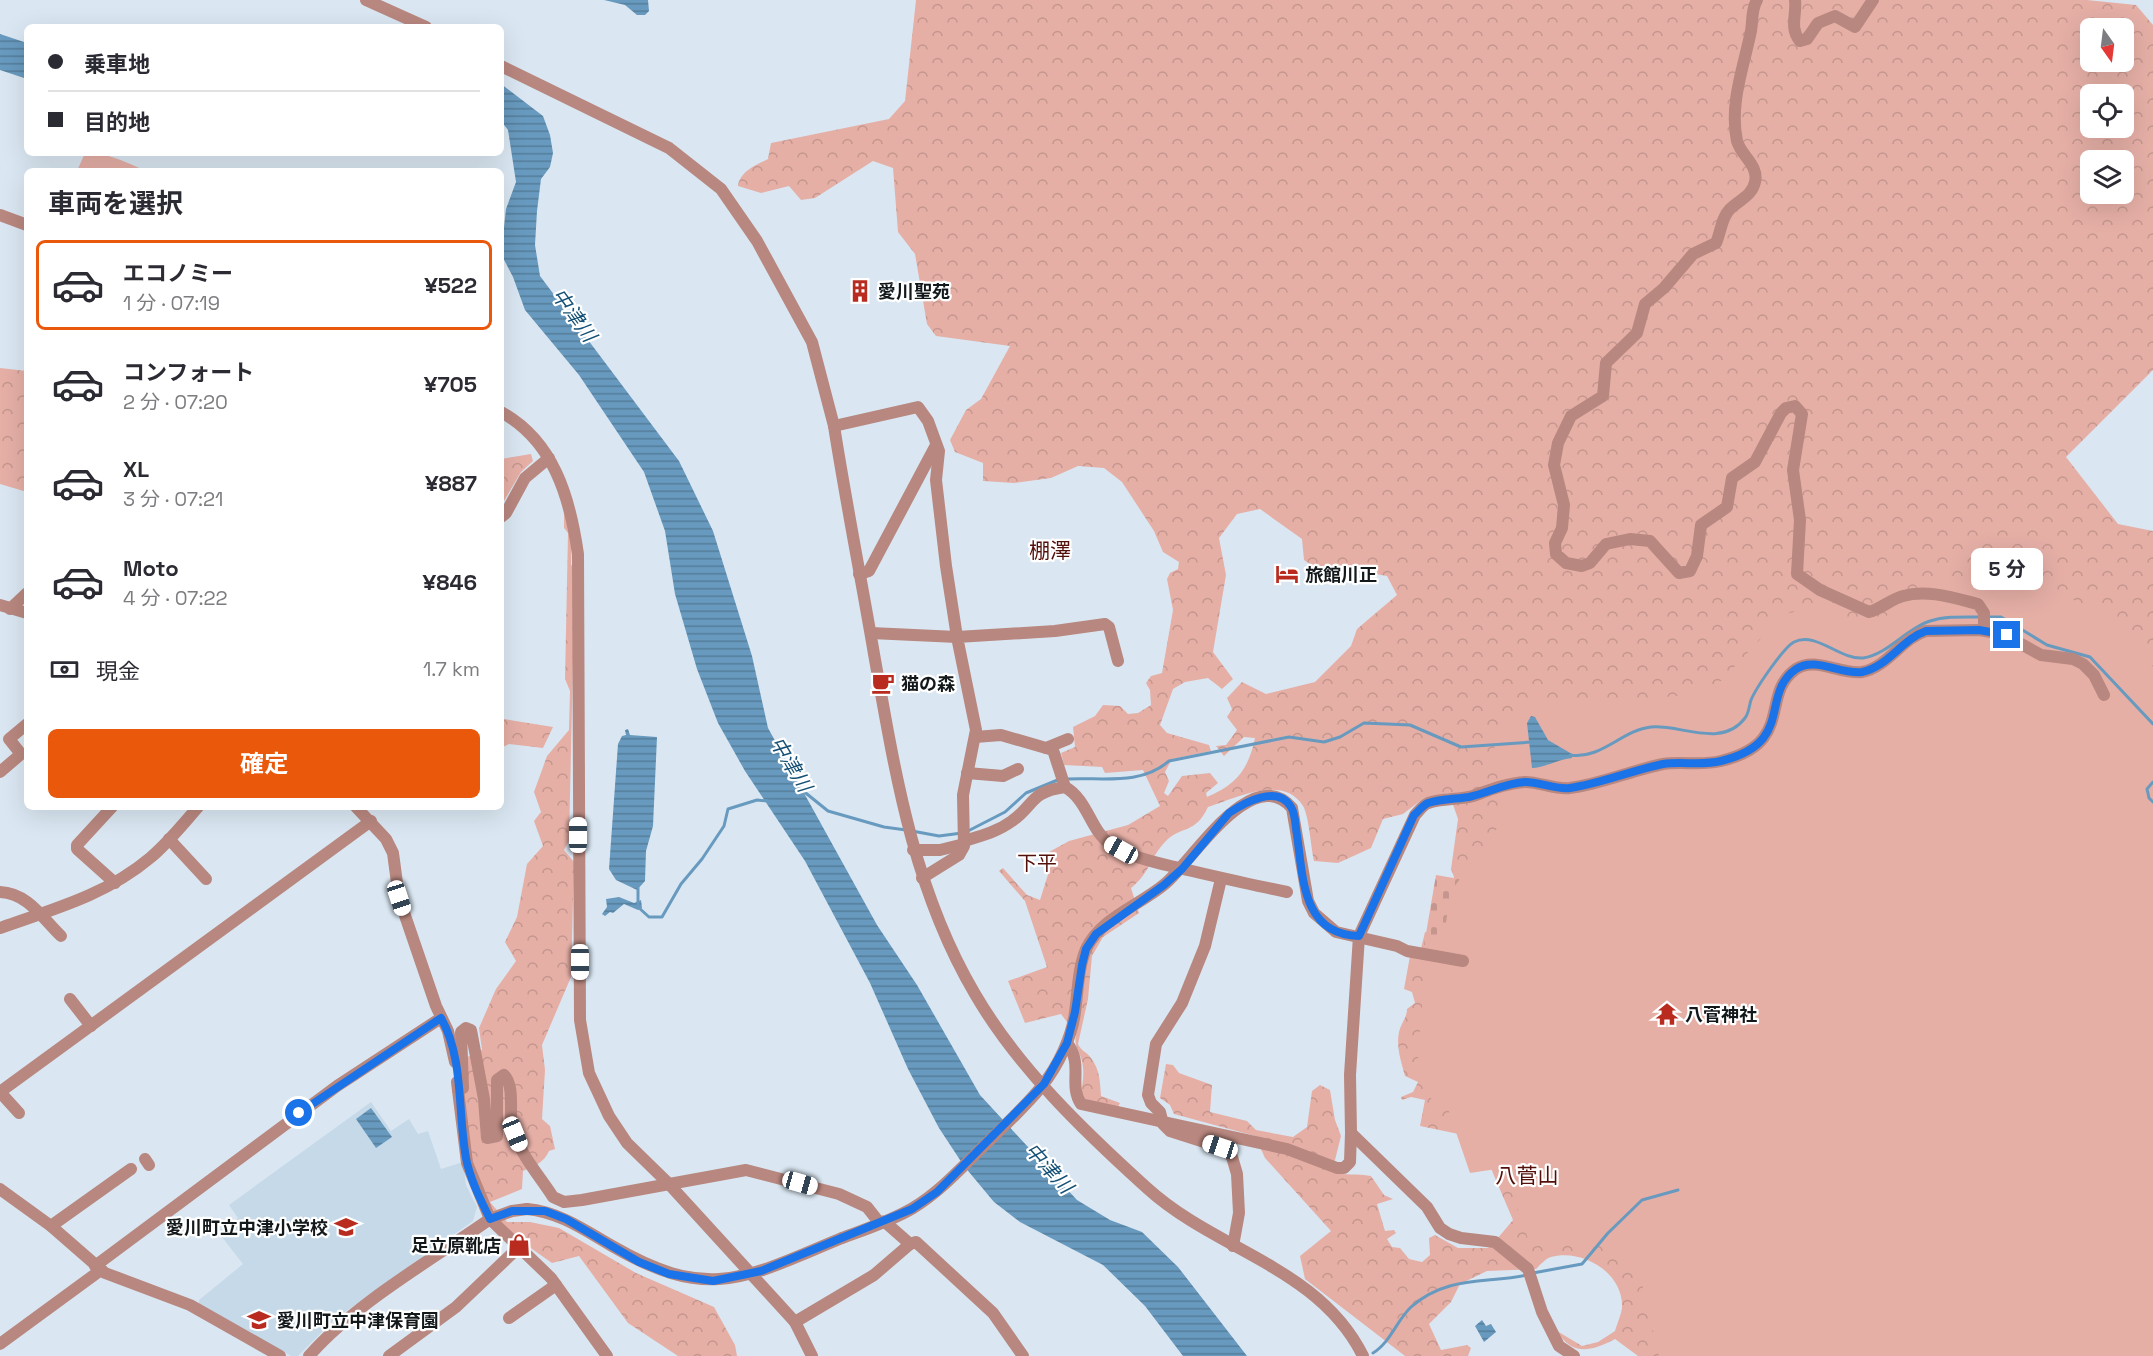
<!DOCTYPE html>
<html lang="ja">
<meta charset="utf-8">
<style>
body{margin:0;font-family:"Space Grotesk","Noto Sans JP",sans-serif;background:#f7f7f7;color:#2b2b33;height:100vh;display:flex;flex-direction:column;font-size:22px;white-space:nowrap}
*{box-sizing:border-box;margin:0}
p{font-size:20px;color:#7c7c81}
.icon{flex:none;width:33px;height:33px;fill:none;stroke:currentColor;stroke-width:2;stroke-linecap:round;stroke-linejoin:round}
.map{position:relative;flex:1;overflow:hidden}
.side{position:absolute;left:24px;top:168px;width:480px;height:642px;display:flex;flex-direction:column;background:#fff;border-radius:9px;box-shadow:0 6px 24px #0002}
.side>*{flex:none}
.hud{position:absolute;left:24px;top:24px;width:480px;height:132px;border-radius:9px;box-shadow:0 6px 24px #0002;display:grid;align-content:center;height:132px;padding:0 24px;background:#fff}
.needle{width:39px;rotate:166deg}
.tools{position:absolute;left:2080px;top:18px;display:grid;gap:12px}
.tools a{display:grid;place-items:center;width:54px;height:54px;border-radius:9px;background:#fff;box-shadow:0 6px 24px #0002;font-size:30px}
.end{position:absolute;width:27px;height:27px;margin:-14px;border:8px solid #1a73e8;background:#fff;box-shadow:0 0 0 3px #fff}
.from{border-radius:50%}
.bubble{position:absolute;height:42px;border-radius:9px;background:#fff;box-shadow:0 6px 24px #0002;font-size:20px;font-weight:700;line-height:42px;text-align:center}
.car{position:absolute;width:18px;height:36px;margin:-18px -9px;border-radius:8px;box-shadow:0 0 4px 2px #0007;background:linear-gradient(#fff 24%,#345 0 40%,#fff 0 76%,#345 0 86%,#fff 0)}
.hud b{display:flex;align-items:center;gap:21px;height:57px;font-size:22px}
.hud b+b{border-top:2px solid #e1e1e2}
.hud i{width:15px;height:15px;background:#2b2b33}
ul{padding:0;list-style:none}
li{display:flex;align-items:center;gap:18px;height:90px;margin:0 12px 9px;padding:0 12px;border:3px solid transparent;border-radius:9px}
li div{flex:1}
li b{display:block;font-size:22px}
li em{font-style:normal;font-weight:700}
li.on{border-color:#ea580c}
li>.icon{width:54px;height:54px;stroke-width:1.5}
h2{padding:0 24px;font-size:27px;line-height:72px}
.pay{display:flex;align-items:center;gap:15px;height:66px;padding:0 24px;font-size:22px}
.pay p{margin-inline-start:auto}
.primary-button{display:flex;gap:12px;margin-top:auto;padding:12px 24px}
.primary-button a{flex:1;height:69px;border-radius:9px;background:#ea580c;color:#fff;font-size:24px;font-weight:700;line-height:69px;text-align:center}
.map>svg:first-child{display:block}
</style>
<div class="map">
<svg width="2153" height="1356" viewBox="0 0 2153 1356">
<defs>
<pattern id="forest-crowns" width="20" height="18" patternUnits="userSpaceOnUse" patternTransform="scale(1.5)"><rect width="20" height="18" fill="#e5afa6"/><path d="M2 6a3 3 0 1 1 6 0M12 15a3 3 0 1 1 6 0" fill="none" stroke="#c4968e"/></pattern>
<pattern id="cemetery-stones" width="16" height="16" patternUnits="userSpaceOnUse" patternTransform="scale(1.5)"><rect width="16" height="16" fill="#e5afa6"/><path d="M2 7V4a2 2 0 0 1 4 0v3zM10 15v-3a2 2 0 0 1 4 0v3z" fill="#c4968e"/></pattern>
<pattern id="water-rules" width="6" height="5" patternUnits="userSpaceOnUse" patternTransform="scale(1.5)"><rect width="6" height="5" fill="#689abf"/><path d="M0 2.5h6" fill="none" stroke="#547d9a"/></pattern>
</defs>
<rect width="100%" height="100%" fill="#dae7f2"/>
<path fill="#c5d9e8" d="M371,1102L391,1131L409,1119L418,1134L428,1131L441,1169L463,1162L466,1185L477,1207L473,1221L335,1319L298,1356H291L199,1305V1300L243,1264L218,1232L238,1218L229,1205Z"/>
<g fill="url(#forest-crowns)" fill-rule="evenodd">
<path d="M916,0H2087L2136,5L2153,25V370L2066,457L2118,524L2153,531V1356H1638L1615,1339C1590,1352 1572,1356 1557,1331L1582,1346L1598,1342L1615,1331C1617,1324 1621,1315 1622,1308C1624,1273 1582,1248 1551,1257C1546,1258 1540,1265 1536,1269L1487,1271L1460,1284L1451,1302L1429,1324L1441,1350L1467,1345L1471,1348L1468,1356H1405L1305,1279L1300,1256L1331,1231L1265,1158L1255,1136L1174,1114L1170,1105L1160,1098L1166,1064L1173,1065L1179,1073L1212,1085L1210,1112L1247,1121L1256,1130L1293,1137L1307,1127L1312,1091L1320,1085L1330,1090L1335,1120L1341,1136L1332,1172C1345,1176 1357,1173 1371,1176L1384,1195L1393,1199L1377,1204L1385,1231L1394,1230L1396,1233L1387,1239L1392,1247L1400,1248L1409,1259L1422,1262L1430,1255L1429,1238L1435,1235L1458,1248H1488L1491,1245L1520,1256L1497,1239L1513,1220L1478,1138L1420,1126L1425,1100L1411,1097L1402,1100L1401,1097L1413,1092L1418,1082L1405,1076C1401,1061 1396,1047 1399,1032C1401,1023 1407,1018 1407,1009L1415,1003L1412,992L1404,989L1410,956L1419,957L1425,932L1432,934L1454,877L1451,869L1458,819L1449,793L1424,798L1403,814L1383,819L1371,848L1338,863L1314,861C1311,848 1309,816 1303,806C1283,773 1234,799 1208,807C1195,835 1181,825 1165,842C1151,856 1150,873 1131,888L1139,913L1103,937L1092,956L1088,999L1078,1044C1081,1051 1087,1052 1091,1058C1100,1070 1100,1082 1101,1096L1120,1103L1118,1107L1085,1099L1081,1093C1083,1081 1085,1070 1081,1058C1078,1048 1074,1045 1076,1034L1061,1014L1025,1023L1008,981L1047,967L1025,901L999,871L1003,868L1027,895L1040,900L1051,865L1049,852L1069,841L1128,825L1160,806L1143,770L1105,773L1102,767L1064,765L1061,753L1075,747L1073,727L1095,716L1103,705L1120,706L1128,714L1138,713L1151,705L1150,690L1146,683L1151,676L1162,673L1173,610L1167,579L1170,573L1178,569L1179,562L1163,552L1154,531L1122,482L1104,468L1078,466L1051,478L1014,483L983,481V463L955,452L950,440L966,410L981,399L1010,346L936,336L927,324L915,254L898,232L893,168L873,161L815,198L801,200L789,186L761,193L738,186C740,171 756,165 768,159L771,143L889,119L905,101ZM2091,28H2124V62H2091ZM2091,94H2124V128H2091ZM2091,160H2124V194H2091ZM1260,509L1302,539L1304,560L1330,579L1358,571L1387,576L1397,595L1357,629L1351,646L1315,682L1266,694L1242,682L1227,698L1232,709L1227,717L1237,730L1226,745L1216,746L1224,756L1244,737L1255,738C1248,770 1237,784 1207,797L1206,793L1218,783L1210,773L1182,776L1168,796L1164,793L1169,781L1165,772L1172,759L1211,751L1209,745L1167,733L1160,725L1173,689L1185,682L1208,678L1222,689L1233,679L1213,652L1226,575L1219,538L1237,514Z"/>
<path d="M0,368L27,371V492L0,484Z"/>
<path d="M531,454L533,461L521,472L501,506V459Z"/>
<path d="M564,504L572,535L571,564L575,572L569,841L564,850L574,862L571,977L542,1045L545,1070L542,1119L550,1126L555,1149L549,1151C544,1163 534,1166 523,1171L522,1189L490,1202L507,1222H530L559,1228L636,1273L714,1307L735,1345L737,1356H678L628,1323L579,1256L552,1263C529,1247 503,1229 487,1205C467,1175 463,1096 461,1060L482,1050L479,1028L496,989L516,961L505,942L517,917L527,864L543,846L534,821L541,812L534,792L547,756L569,730L570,691L565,679L568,533L564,528Z"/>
<path d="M504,719L553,727L543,748L509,744L501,748V720Z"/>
</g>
<path fill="url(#cemetery-stones)" d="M1436,875L1465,880L1453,950L1424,945Z"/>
<g fill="#e5afa6">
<path d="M85,153C107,153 125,161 145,171H77Z"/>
<path d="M1928,579L2028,580L2121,621L2153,667V1356H1659L1642,1284L1604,1237L1531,1247L1503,1168L1470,1173L1447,1106L1433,1102L1417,1071L1426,954L1441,953L1451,891L1502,822L1493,733L1522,706L1694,695L1721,681L1784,614L1820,607L1854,628L1882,620Z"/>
</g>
<g fill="url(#water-rules)">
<path d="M604,0H648L649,11L645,15H637L625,5Z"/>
<path d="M0,34L27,43V79L0,70Z"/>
<path d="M501,84L543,116L550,135L553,153L550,167L541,179L537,211L535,245L540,276L679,461L713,531L752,656L768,728L877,925L917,985L980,1095L1077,1200L1110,1220L1142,1232L1178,1267L1247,1356H1183L1145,1306L1103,1265L1020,1222L994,1202L964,1166L939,1128L908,1069L870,983L805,861L745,771L718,723L697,669L675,594L665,531L644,472L579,375L525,310L513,277L501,254L506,209L516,182L508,130L501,121Z"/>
<path d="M1531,716L1535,717L1548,740L1572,754V758C1556,760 1547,767 1532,768L1527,723Z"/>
<path d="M628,729L630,735L657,737L653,826L646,851L645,881L637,890L616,880L609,869L618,744L622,736L626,735L625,730Z"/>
<path d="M619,897L634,903L641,900L642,908L638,910L624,904L613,913L610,912L605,916L602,914L607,907L606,899Z"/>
<path d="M371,1108L392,1137L376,1148L356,1119Z"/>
<path d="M1482,1320L1486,1326L1491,1324L1496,1332L1484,1342L1475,1326Z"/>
</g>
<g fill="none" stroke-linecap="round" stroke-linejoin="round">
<g stroke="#689abf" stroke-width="3">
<path d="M1987,617H2001L2047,645L2090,657L2153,724"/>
<path d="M1570,755C1601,760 1622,730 1651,727C1680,724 1722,749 1745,718C1749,713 1749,706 1751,700C1756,688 1783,648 1794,642C1816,631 1840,660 1863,658C1887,655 1907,628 1930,621C1946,616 1963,617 1980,617"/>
<path d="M1067,779C1102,777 1140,786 1169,761L1289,737L1324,742L1340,737L1364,723L1410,725L1461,747L1532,742"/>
<path d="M2153,782L2147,789L2149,798L2153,802"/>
<path d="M802,790L828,811L884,827L906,830"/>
<path d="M912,831L939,836L962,833"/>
<path d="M968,831L1005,812L1026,793L1060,779"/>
<path d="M638,888V907L649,917H662L681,884L702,859L724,826L728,809L757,800L768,801"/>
<path d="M1533,1273L1582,1264L1608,1233L1642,1200L1678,1190"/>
<path d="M1373,1353C1390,1343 1397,1320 1411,1307C1447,1275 1486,1284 1527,1275"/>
</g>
<g stroke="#b8877f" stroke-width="12">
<path d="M366,0L426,27"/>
<path d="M1757,0C1751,10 1753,20 1751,31C1744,66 1729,104 1737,141C1741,156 1759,165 1755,182C1752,196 1739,200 1730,209C1721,218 1721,232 1716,243L1693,254L1664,288L1645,304L1637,333L1606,363L1603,396L1571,416L1558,443L1554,465L1564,505L1562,528L1555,543L1556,554L1566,563L1582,566L1590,563L1606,544L1630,539L1650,541L1679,573L1690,571L1697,556L1701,525L1727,507L1732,478L1755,462L1781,413L1786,408L1795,406L1802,414L1793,470L1800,520L1797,574L1820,590L1869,612C1881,609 1891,599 1903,596C1927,589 1954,598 1978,604L1984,613V630"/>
<path d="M1795,0C1797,14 1789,28 1800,41L1807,39L1818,23L1835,16L1855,27L1873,0"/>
<path d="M501,66L669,148L721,189L757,241L812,342L834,426C846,502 861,578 874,654C895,772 913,889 975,994C1018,1068 1084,1131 1147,1188C1216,1251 1319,1267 1363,1356"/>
<path d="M0,215L27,225"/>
<path d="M501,412C554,441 570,498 578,554L580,1020L589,1073L609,1116L627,1143L668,1183L795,1322"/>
<path d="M834,426L918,407L928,421L939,451L936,480L946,566L957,637L871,633"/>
<path d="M501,517L506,513L525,478L549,458"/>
<path d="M859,574L869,571L936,445"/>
<path d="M0,605L27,613"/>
<path d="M10,609L27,593"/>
<path d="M975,737L1001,735L1046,748L1068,739"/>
<path d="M0,772L21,754L9,739L27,724"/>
<path d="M967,773L1003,776L1018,769"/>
<path d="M1065,787C1088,800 1090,830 1110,844C1131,858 1159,863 1183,869C1218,877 1252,885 1287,892"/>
<path d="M112,807L77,845V849L115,883"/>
<path d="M356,807L386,839L393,853L399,898L436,1006L448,1031L455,1062"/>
<path d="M169,839L206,879"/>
<path d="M964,841C981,836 997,832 1012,821C1035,805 1029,792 1065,787L1053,750L1046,748"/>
<path d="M913,850H940L964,844"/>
<path d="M922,878L959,855L964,846L963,795L976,730L957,637L1055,631L1105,624L1109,627L1118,661"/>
<path d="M1221,879L1205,946L1182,1003L1156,1044L1148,1095L1151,1103L1160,1112L1163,1124L1170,1131L1220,1147L1232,1157L1237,1174L1239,1213L1233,1246"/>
<path d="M0,892C28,893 43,919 61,936"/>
<path d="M0,928C54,909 106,895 150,858C168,843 183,824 198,807"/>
<path d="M70,999L91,1026"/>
<path d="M1067,1043C1084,1065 1068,1084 1081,1104L1287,1149L1337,1168H1344L1350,1162L1351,1133"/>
<path d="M457,1082L467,1163L490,1219L551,1278L607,1356"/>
<path d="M458,1090L463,1088L461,1032L466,1028L471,1030L484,1099L487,1138L497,1136V1080L504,1075C515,1086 509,1112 512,1126C518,1152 539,1175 553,1197L564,1202L582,1200L746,1170L839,1194L867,1207L878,1221L885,1222L910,1244L874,1275L795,1322L812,1356"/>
<path d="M19,1113L0,1092L371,821"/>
<path d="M145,1159L149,1165"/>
<path d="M0,1189L51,1226L105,1273L190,1305L280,1356"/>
<path d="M51,1226L131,1169"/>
<path d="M842,1238C866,1229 891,1221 913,1208C941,1191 962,1167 985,1145C1004,1126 1025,1107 1042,1086C1058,1066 1072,1037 1075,1012C1078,991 1078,968 1086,949C1101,917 1141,905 1166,883C1192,861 1252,762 1292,808L1308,901L1314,913L1336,932L1397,946L1407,951L1463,961"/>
<path d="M910,1244L916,1242L993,1313L1023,1356"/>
<path d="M95,1266L337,1086L441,1018"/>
<path d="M509,1318L556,1285"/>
<path d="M0,1344L101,1270"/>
<path d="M309,1356C354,1304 433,1259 490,1219L512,1211L527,1209"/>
<path d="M389,1356L456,1307L518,1248"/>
<path d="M1574,1356L1559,1346L1542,1312L1528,1269L1495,1242L1461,1238L1449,1234L1440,1228L1427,1207L1351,1133L1350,1075L1359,936L1415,815C1419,811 1423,805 1428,803C1442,798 1459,800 1473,796C1490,790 1507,783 1525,782C1540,782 1556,790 1570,788C1598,785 1633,770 1663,764C1682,761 1701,766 1721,761C1796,743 1759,695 1796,669C1815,656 1841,675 1862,672C1888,667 1902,638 1926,631L1979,630L2003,634L2041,655L2073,659L2083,664L2094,675L2104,695"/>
</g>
<path stroke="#b8877f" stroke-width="12" d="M527,1209C560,1212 586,1231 614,1247C711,1303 747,1277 842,1238"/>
</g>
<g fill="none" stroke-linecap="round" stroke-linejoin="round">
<path stroke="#1a73e8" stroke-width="8" d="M299,1113L441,1018C465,1060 457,1117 467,1163C472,1183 481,1201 490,1219L512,1211H545L566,1219L639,1262L669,1274L713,1281L761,1271L912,1209L937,1192L1044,1084L1067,1043L1075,1012L1082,965L1086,949L1096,934L1164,885L1182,869L1229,813C1244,803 1277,784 1291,807C1296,815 1295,826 1297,835C1303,877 1302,935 1359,936L1414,815C1419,811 1423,805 1428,803C1441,799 1456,799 1469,797C1488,793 1505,783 1525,782C1540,782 1556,790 1570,788C1599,784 1633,770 1663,764C1682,761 1701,766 1721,761C1796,743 1759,695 1796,669C1815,656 1841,675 1862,672C1888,667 1902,639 1926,631L1979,630L2007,635"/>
</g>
<defs>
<g id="building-bare" transform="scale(1.8)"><path d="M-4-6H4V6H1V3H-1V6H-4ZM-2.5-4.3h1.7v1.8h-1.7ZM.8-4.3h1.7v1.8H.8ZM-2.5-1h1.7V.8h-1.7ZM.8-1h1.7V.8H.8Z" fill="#b82b1e" stroke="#fff" stroke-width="2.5" paint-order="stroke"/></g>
<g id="hotel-bare" transform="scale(1.8)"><path d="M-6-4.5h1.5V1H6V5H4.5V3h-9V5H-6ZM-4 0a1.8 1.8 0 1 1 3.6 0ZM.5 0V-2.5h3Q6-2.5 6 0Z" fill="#b82b1e" stroke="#fff" stroke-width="2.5" paint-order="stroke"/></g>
<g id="cafe-bare" transform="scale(1.8)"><path d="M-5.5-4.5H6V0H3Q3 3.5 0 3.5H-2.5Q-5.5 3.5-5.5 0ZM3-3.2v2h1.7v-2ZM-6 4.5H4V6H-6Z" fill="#b82b1e" stroke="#fff" stroke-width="2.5" paint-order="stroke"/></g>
<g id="temple-bare" transform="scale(1.8)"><path d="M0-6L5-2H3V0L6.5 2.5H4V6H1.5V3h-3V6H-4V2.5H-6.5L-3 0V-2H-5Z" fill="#b82b1e" stroke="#fff" stroke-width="2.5" paint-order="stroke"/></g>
<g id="school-bare" transform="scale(1.8)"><path d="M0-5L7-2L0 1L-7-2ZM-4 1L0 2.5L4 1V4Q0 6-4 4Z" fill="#b82b1e" stroke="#fff" stroke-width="2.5" paint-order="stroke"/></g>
<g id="shop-bare" transform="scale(1.8)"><path d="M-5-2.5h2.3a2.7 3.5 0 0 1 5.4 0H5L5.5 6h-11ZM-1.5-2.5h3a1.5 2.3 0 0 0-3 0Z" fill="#b82b1e" stroke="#fff" stroke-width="2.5" paint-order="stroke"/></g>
</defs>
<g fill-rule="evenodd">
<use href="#building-bare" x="860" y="291"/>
<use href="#hotel-bare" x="1287" y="574"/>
<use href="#cafe-bare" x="883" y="683"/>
<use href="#temple-bare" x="1667" y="1014"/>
<use href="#school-bare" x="346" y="1227"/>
<use href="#shop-bare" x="519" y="1245"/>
<use href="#school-bare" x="259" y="1320"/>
</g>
<g text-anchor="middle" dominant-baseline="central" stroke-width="4.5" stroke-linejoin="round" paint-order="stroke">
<g font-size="18" font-weight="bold" fill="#13181b" stroke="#fff" text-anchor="start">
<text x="878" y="291">愛川聖苑</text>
<text x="1305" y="574">旅館川正</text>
<text x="901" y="683">猫の森</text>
<text x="1685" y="1014">八菅神社</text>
<text x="328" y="1227" text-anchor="end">愛川町立中津小学校</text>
<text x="501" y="1245" text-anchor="end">足立原靴店</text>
<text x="277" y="1320">愛川町立中津保育園</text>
</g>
<g font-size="20" font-style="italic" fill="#155176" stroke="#fff">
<text transform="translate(574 315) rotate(54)">中津川</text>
<text transform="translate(791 764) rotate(59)">中津川</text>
<text transform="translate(1049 1168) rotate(48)">中津川</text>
</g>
<g font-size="20" fill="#530f09" stroke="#fff">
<text x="1037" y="863">下平</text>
</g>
<g font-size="21" fill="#530f09" stroke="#fff">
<text x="1050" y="550">棚澤</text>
<text x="1527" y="1175">八菅山</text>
</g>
</g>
</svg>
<div class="tools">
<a><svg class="needle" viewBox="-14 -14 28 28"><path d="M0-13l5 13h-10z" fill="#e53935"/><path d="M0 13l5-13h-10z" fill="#7c7c81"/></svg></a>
<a><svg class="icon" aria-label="locate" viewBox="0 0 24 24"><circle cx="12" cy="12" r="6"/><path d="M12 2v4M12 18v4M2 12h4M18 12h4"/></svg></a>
<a><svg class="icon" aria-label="layers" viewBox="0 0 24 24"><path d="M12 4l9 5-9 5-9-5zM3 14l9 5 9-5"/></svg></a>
</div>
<i class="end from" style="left:299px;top:1113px"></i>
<i class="end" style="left:2007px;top:635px"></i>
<div class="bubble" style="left:1971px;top:548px;width:72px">5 分</div>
<i class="car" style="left:578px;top:835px;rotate:0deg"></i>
<i class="car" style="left:1121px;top:850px;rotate:299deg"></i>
<i class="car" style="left:399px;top:898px;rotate:162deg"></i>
<i class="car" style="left:580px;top:962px;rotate:180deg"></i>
<i class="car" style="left:515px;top:1134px;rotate:158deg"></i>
<i class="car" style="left:1220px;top:1147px;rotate:288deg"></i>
<i class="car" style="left:800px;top:1183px;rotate:106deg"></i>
<div class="hud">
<b><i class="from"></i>乗車地</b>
<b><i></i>目的地</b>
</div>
<section class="side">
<h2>車両を選択</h2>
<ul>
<li class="on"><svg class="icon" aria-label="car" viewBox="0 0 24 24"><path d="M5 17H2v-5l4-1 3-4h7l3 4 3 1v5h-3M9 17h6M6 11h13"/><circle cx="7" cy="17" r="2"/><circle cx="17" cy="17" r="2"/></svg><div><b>エコノミー</b><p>1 分 · 07:19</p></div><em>¥522</em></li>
<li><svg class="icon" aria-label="car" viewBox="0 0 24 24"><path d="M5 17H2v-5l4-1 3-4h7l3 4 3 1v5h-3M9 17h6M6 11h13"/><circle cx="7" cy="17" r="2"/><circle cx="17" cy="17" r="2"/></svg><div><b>コンフォート</b><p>2 分 · 07:20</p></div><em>¥705</em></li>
<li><svg class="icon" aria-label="car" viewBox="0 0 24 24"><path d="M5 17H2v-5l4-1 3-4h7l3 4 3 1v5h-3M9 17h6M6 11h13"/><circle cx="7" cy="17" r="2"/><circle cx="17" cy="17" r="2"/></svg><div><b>XL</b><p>3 分 · 07:21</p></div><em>¥887</em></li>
<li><svg class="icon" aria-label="car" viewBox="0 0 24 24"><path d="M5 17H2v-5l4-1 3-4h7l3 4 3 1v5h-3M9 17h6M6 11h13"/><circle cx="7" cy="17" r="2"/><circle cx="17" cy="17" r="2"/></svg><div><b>Moto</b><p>4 分 · 07:22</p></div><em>¥846</em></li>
</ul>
<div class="pay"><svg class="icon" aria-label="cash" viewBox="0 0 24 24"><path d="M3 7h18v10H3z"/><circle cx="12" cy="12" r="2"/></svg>現金<p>1.7 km</p></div>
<div class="primary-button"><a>確定</a></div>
</section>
</div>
